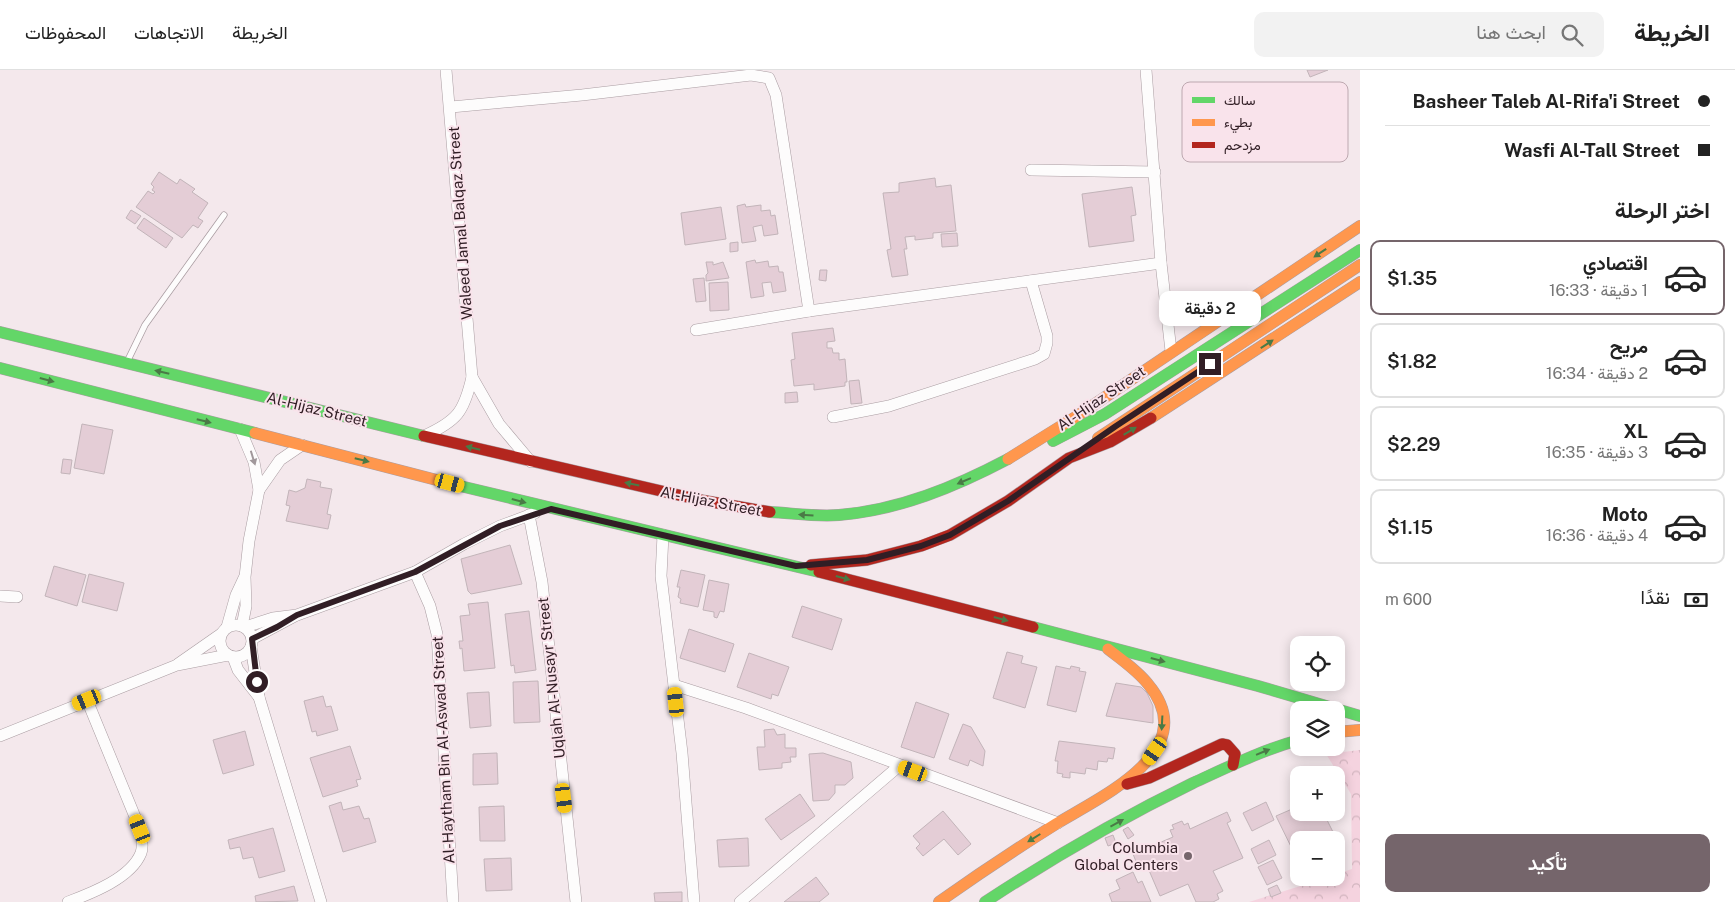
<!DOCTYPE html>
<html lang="ar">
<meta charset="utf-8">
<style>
body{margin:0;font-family:"Public Sans",Vazirmatn,sans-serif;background:#f2f2f2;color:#222;direction:rtl;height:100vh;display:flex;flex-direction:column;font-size:19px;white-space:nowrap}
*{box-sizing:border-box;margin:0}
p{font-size:16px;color:#767676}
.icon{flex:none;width:28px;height:28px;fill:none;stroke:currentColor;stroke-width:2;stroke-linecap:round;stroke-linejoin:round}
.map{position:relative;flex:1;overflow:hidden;direction:ltr}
.panel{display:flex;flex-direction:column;background:#fff;width:375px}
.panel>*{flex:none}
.top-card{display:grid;align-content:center;height:110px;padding:0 25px;background:#fff}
.tools{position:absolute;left:1290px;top:566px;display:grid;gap:10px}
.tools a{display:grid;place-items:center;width:55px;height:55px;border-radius:10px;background:#fff;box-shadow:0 2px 12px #0003;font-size:25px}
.end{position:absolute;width:22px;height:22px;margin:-11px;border:6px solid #311e25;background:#fff;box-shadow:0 0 0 2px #fff}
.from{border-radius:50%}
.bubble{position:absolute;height:35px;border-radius:10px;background:#fff;box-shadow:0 2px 12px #0003;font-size:16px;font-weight:600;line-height:35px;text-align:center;direction:rtl}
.car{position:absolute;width:15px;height:30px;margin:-15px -8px;border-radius:6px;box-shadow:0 0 4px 1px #0007;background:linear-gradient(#f5c518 24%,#345 0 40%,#f5c518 0 76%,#345 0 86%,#f5c518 0)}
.top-card b{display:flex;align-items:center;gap:18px;height:48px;font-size:19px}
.top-card b+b{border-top:1px solid #e0e0e0}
.top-card i{width:12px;height:12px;background:#222}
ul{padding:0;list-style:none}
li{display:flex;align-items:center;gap:15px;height:75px;margin:0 10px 8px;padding:0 15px;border:2px solid #e0e0e0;border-radius:10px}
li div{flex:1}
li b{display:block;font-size:19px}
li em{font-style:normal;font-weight:600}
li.selected{border-color:#75656b}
li>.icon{width:45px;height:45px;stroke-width:1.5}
h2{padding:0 25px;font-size:22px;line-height:60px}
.pay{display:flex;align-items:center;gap:12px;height:55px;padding:0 25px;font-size:19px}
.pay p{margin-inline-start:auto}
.action{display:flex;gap:10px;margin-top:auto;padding:10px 25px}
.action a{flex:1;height:58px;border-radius:10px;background:#75656b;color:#fff;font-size:20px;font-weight:600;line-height:58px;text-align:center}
header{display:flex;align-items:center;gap:30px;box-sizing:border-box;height:70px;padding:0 25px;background:#fff;border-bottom:1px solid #e0e0e0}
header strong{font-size:24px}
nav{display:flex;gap:28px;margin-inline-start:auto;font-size:18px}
.search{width:350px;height:45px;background:#f2f2f2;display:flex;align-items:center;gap:12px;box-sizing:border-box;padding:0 18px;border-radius:10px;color:#767676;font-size:19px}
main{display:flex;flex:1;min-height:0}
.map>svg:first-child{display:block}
</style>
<header>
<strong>الخريطة</strong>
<div class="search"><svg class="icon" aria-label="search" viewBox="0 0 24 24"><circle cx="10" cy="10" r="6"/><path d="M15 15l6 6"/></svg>ابحث هنا</div>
<nav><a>الخريطة</a><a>الاتجاهات</a><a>المحفوظات</a></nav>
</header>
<main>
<section class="panel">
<div class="top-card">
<b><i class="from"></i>Basheer Taleb Al-Rifa'i Street</b>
<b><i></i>Wasfi Al-Tall Street</b>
</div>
<h2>اختر الرحلة</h2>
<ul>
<li class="selected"><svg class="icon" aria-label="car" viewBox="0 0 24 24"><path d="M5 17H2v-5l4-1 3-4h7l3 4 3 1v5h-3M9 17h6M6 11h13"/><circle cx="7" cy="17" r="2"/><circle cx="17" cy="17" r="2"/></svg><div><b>اقتصادي</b><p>1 دقيقة · 16:33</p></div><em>$1.35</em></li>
<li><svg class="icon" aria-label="car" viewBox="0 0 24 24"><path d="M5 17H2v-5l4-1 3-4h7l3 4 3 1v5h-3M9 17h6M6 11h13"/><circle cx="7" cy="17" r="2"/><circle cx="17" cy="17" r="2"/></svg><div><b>مريح</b><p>2 دقيقة · 16:34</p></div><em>$1.82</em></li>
<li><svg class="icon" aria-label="car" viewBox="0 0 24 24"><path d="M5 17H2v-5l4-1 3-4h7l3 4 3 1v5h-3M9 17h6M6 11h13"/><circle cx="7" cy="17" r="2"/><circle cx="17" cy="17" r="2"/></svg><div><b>XL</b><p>3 دقيقة · 16:35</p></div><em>$2.29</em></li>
<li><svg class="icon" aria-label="car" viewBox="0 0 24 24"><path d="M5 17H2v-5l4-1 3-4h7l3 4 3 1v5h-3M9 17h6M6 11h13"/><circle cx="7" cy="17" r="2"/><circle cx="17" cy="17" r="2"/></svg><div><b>Moto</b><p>4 دقيقة · 16:36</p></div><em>$1.15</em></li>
</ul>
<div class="pay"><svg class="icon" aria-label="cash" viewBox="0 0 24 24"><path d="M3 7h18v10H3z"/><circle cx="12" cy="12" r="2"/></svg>نقدًا<p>600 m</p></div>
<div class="action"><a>تأكيد</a></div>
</section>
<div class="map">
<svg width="1360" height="832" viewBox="0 0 1360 832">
<defs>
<pattern id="park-crowns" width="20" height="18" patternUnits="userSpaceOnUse" patternTransform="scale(1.25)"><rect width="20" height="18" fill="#f5d3df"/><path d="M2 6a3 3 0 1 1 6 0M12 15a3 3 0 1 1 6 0" fill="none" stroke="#d2b5bf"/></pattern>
</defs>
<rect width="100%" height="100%" fill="#f4e8ec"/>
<path fill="url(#park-crowns)" d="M1360,680V832H1249L1326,808H1336V804L1352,799L1351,724L1326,684Z"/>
<g fill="#e4cdd6" stroke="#c2b4b9">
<path d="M1307,0H1328L1310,7Z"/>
<path d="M159,102L177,114L180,109L195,119L192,122L208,133L198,148L203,151L198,158L193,155L182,168L136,137L148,121L153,124L155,122L152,120L154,117L151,114Z"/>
<path d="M935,108L936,117L951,115L956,161L933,163V168L915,170V166L905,167L907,179H904L908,205L892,207L887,180L891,179L883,123L899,122V113Z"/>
<path d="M1132,117L1136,145L1131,146L1134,171L1089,177L1082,124Z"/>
<path d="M745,134L746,137L761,135V141L770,140L771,146L775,145L778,164L764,166L762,155L753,157L756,171L742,173L737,136Z"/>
<path d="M721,137L726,169L685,175L681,143Z"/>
<path d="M131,140L141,146L135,154L126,148Z"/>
<path d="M144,148L173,168L166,178L137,158Z"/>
<path d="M957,163L958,176L942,177L941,164Z"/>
<path d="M738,172V181L730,182V173Z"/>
<path d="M755,190L756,193L768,191L769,197L778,196L779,202H783L786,221L773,223L771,212L762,213L764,226L751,228L746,192Z"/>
<path d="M706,192H713V195L723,192L729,208L706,211V205L708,203Z"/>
<path d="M820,200H827L826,211L819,210Z"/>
<path d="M704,208L706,231L696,232L693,209Z"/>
<path d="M728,212L729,240L710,241L709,213Z"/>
<path d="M833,258L835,271L827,272V278H832L833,283H839V290L845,289L847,312H845V316L814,320V314L794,316L791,290L795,289L792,263Z"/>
<path d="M859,310L862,333L851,334L849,311Z"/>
<path d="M797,322L798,332L785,333V323Z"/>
<path d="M82,354L113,360L104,404L74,398Z"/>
<path d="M63,389L72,390L70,404L61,403Z"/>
<path d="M307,409L321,412L320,417L332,419L327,444L331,445L328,459L286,451L290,436L286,435L289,420L296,422L305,418Z"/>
<path d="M510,475L522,514L471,524L468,521L461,489Z"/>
<path d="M54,496L86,505L77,536L45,526Z"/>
<path d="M681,500L705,505L698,537L680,533L681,529L678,527L680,517H677Z"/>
<path d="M89,504L124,513L117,541L82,532Z"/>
<path d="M709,510L729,514L724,542L720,541L717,548L714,547V542L703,540Z"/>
<path d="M488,532L495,598L464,601L462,578L460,579L459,571H463L460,546L470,545L468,534Z"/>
<path d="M802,536L842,549L832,580L792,567Z"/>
<path d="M529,541L536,600L515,603L514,595L511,596L505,544Z"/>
<path d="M689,559L734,574L725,602L680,588Z"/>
<path d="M1007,582L1023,586L1021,593L1037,597L1025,638L993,628Z"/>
<path d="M749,583L789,597L778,626L772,624L771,629L737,617Z"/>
<path d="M1056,596L1070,599L1071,596L1080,598L1079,601L1086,602L1076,642L1047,635Z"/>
<path d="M538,611L540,652L514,653L513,612Z"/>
<path d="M1116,613L1141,617L1147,623L1153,636V653L1106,646Z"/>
<path d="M489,622L491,656L470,658L467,623Z"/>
<path d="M323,626L326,637L331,636L338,660L317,666L316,661L312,662L304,631Z"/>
<path d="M916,632L949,644L934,688L901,677Z"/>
<path d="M963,654L971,657L985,681L983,696L970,690L968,696L949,689Z"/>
<path d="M774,659L777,665L785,664V678H796V687H790L791,692L782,693V698L759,700L757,677H765L764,660Z"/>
<path d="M245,661L254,695L223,704L213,670Z"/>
<path d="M1059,671L1115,678L1113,689L1108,688L1107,692L1098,691L1097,700L1086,698L1085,704L1070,702V708L1062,707L1063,704L1057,703L1058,691H1055Z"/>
<path d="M350,676L361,709L356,710L358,716L323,727L310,688Z"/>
<path d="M497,683L498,714L473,715V684Z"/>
<path d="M823,683L851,692L853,708L845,715H835V723L829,730L813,731L809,684Z"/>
<path d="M800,724L815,746L781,770L765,749Z"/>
<path d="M341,732L343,740L359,736L364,749L369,748L376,772L343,782L329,736Z"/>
<path d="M1266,732L1274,750L1252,761L1243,743Z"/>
<path d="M504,736L505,771H480L479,737Z"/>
<path d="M1299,736V742H1323L1341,778L1336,780V770H1299V793L1276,746Z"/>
<path d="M943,741L971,774L958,785L944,769L923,786L916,778L920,774L913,766Z"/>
<path d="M1227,742L1231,751L1227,753L1243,788L1213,801L1223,821L1217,824L1219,829L1213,832H1196L1188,814L1160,826L1145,791L1137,794L1133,784L1173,767L1170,760L1174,759L1172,755L1182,751L1184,755L1188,753L1190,759Z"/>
<path d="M1128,757L1134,765L1128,769L1123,760Z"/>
<path d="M273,758L285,801L259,808L253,787L243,789L240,777L230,779L228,770Z"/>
<path d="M1113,765L1116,773L1108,776L1105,768Z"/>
<path d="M748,768L749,796L719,797L717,770Z"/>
<path d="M1269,770L1276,785L1258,794L1251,779Z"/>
<path d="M511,788L512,820L486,821L484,789Z"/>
<path d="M1273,790L1282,808L1267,815L1258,797Z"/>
<path d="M1133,802L1138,813L1142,811L1151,832H1112L1109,824L1120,819L1116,810Z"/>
<path d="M816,807L829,824L819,832H784Z"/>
<path d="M1277,815L1281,823L1271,827L1268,819Z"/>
<path d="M294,816L298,831L256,832L255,826Z"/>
<path d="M682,822V832H655L654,823Z"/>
</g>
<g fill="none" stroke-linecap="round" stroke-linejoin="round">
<g stroke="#aa9da2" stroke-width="7">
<path id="lane" d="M127,292L145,255L224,145"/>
</g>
<g stroke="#aa9da2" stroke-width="12">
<g id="street">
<path d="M1146,0L1161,193L1171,281"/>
<path d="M451,37L582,25L751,5L769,8L776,25L809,241"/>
<path d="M1031,100L1155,102"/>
<path d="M696,260L809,241L1161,193"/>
<path d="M472,307L499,354L531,392"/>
<path d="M833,347L889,336L1035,289L1044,284L1047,273V266L1031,211"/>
<path d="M240,359L254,392L259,420L249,471L245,507L246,536L242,556"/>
<path d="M424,366C457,351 464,342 472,307L446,0"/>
<path d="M259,420L280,390L302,375"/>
<path d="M529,445L542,512L576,832"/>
<path d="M663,465L661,506L682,683L694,832"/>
<path d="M415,502L430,536L437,564L453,832"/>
<path d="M0,526L17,527"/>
<circle cx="236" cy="571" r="16"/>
<path d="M227,557L236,525L244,508"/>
<path d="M245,557L273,548L297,545L415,502L464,474L500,456L535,443"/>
<path d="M252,569L295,546"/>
<path d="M251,577L259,627L321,832"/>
<path d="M233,587L238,600L259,627"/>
<path d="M178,594L221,564"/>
<path d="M674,615L746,638L1058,753"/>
<path d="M0,666L177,595L228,585"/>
<path d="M68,832C92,823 131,808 141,783C144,775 141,767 140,759L87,630"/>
<path d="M740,832L899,696"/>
</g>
</g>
<g stroke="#aa9da2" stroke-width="12">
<g id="fast">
<path d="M0,262L424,366"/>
<path d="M0,298L255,363"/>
<path d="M1053,371L1105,344L1360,180"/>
<path d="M456,415L819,502"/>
<path d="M770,442C792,443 816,447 839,445C899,440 955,417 1008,389"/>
<path d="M1033,557L1258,616L1360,646"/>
<path d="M985,832C1052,788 1121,748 1193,713C1228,697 1262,680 1299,670"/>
</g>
</g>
<g stroke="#aa9da2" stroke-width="12">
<g id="slow">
<path d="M1151,348L1360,212"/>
<path d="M255,363L456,415"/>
<path d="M1098,368L1360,195"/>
<path d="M1008,389L1077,346L1360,156"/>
<path d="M1336,662L1360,660"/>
<path d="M939,832C977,805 1016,779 1056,754C1100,727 1204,681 1148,614C1137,600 1122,590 1108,579"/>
</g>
</g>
<g stroke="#aa9da2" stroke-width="12">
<g id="jam">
<path d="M424,366L700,430L770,442"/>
<path d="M811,495L867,490L921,476L950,465L1008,431L1069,388L1110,372L1151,348"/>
<path d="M819,502L1033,557"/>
<path d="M1127,714L1149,708L1222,674L1227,675L1235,684L1233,695"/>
</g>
</g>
<use href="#lane" stroke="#fdfcfc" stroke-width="5.5"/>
<use href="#street" stroke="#fdfcfc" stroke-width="11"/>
<use href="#fast" stroke="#63d668" stroke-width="11"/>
<use href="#slow" stroke="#ff974d" stroke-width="11"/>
<use href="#jam" stroke="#b3261e" stroke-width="11"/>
</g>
<defs><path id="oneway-solid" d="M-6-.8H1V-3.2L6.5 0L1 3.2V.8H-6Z" transform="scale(1.25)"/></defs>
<g fill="#4a7a46">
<use href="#oneway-solid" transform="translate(1320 183) rotate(146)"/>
<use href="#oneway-solid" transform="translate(1267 274) rotate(-33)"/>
<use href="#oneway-solid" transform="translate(162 302) rotate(-167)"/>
<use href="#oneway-solid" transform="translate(47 310) rotate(15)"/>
<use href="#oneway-solid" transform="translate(204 351) rotate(14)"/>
<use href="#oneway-solid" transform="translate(1130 361) rotate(-31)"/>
<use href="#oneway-solid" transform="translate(473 378) rotate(-166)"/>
<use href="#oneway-solid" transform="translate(362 390) rotate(14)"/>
<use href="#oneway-solid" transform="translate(964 411) rotate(157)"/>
<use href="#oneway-solid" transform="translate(632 414) rotate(-168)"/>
<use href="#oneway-solid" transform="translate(519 431) rotate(15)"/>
<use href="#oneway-solid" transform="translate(806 445) rotate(-176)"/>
<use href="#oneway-solid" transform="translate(843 508) rotate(15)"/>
<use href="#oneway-solid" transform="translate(1001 549) rotate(15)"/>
<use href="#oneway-solid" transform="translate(1158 590) rotate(15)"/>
<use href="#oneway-solid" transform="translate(1162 653) rotate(93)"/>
<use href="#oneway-solid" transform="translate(1263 682) rotate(-22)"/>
<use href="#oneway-solid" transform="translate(1117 753) rotate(-29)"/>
<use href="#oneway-solid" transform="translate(1034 768) rotate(148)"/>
</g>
<use fill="#a1989b" href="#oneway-solid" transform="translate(253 388) rotate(73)"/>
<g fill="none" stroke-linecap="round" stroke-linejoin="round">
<path stroke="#311e25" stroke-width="6" d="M257,612L252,569L277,557L297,545L415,502L500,456L551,439L796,496L867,490L921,476L950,465L1008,431L1116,356L1210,294"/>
</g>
<circle fill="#75656b" stroke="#f9e3eb" stroke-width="2" cx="1188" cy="786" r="5"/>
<g text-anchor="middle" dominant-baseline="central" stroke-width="4" stroke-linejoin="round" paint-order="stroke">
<g font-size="15" fill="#311e25" stroke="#f9e3eb">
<text transform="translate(460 153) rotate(-94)">Waleed Jamal Balqaz Street</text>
<text transform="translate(1101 328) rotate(-34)">Al-Hijaz Street</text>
<text transform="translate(317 339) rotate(14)">Al-Hijaz Street</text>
<text transform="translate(711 431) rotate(11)">Al-Hijaz Street</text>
<text transform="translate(551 608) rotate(-96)">Uqlah Al-Nusayr Street</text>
<text transform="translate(443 680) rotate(-93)">Al-Haytham Bin Al-Aswad Street</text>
</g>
<g font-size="15" fill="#311e25" stroke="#f9e3eb" text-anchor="end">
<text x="1178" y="777">Columbia<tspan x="1178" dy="17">Global Centers</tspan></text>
</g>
</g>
<rect x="1182" y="12" width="166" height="80" rx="8" fill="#f9e3eb" stroke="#bda8b0" stroke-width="1"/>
<rect x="1192" y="27" width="23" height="6" fill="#63d668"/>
<rect x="1192" y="49" width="23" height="7" fill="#ff974d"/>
<rect x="1192" y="72" width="23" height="6" fill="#b3261e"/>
<g font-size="14" fill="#311e25">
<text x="1224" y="35">سالك</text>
<text x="1224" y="57">بطيء</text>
<text x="1224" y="80">مزدحم</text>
</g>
</svg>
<div class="tools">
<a><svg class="icon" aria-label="locate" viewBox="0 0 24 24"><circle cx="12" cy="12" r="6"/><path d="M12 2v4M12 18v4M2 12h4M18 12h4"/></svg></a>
<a><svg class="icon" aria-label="layers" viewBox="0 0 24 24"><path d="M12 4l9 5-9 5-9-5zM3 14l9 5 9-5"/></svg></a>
<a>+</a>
<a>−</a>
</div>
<i class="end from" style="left:257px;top:612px"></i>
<i class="end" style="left:1210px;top:294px"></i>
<div class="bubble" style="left:1159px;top:221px;width:102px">2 دقيقة</div>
<i class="car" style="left:450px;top:413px;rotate:105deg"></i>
<i class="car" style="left:87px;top:630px;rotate:248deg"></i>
<i class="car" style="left:676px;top:632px;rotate:354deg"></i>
<i class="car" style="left:1155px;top:681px;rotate:215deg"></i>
<i class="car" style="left:913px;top:701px;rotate:290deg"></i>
<i class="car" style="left:564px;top:728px;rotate:173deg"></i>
<i class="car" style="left:140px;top:759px;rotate:338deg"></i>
</div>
</main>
